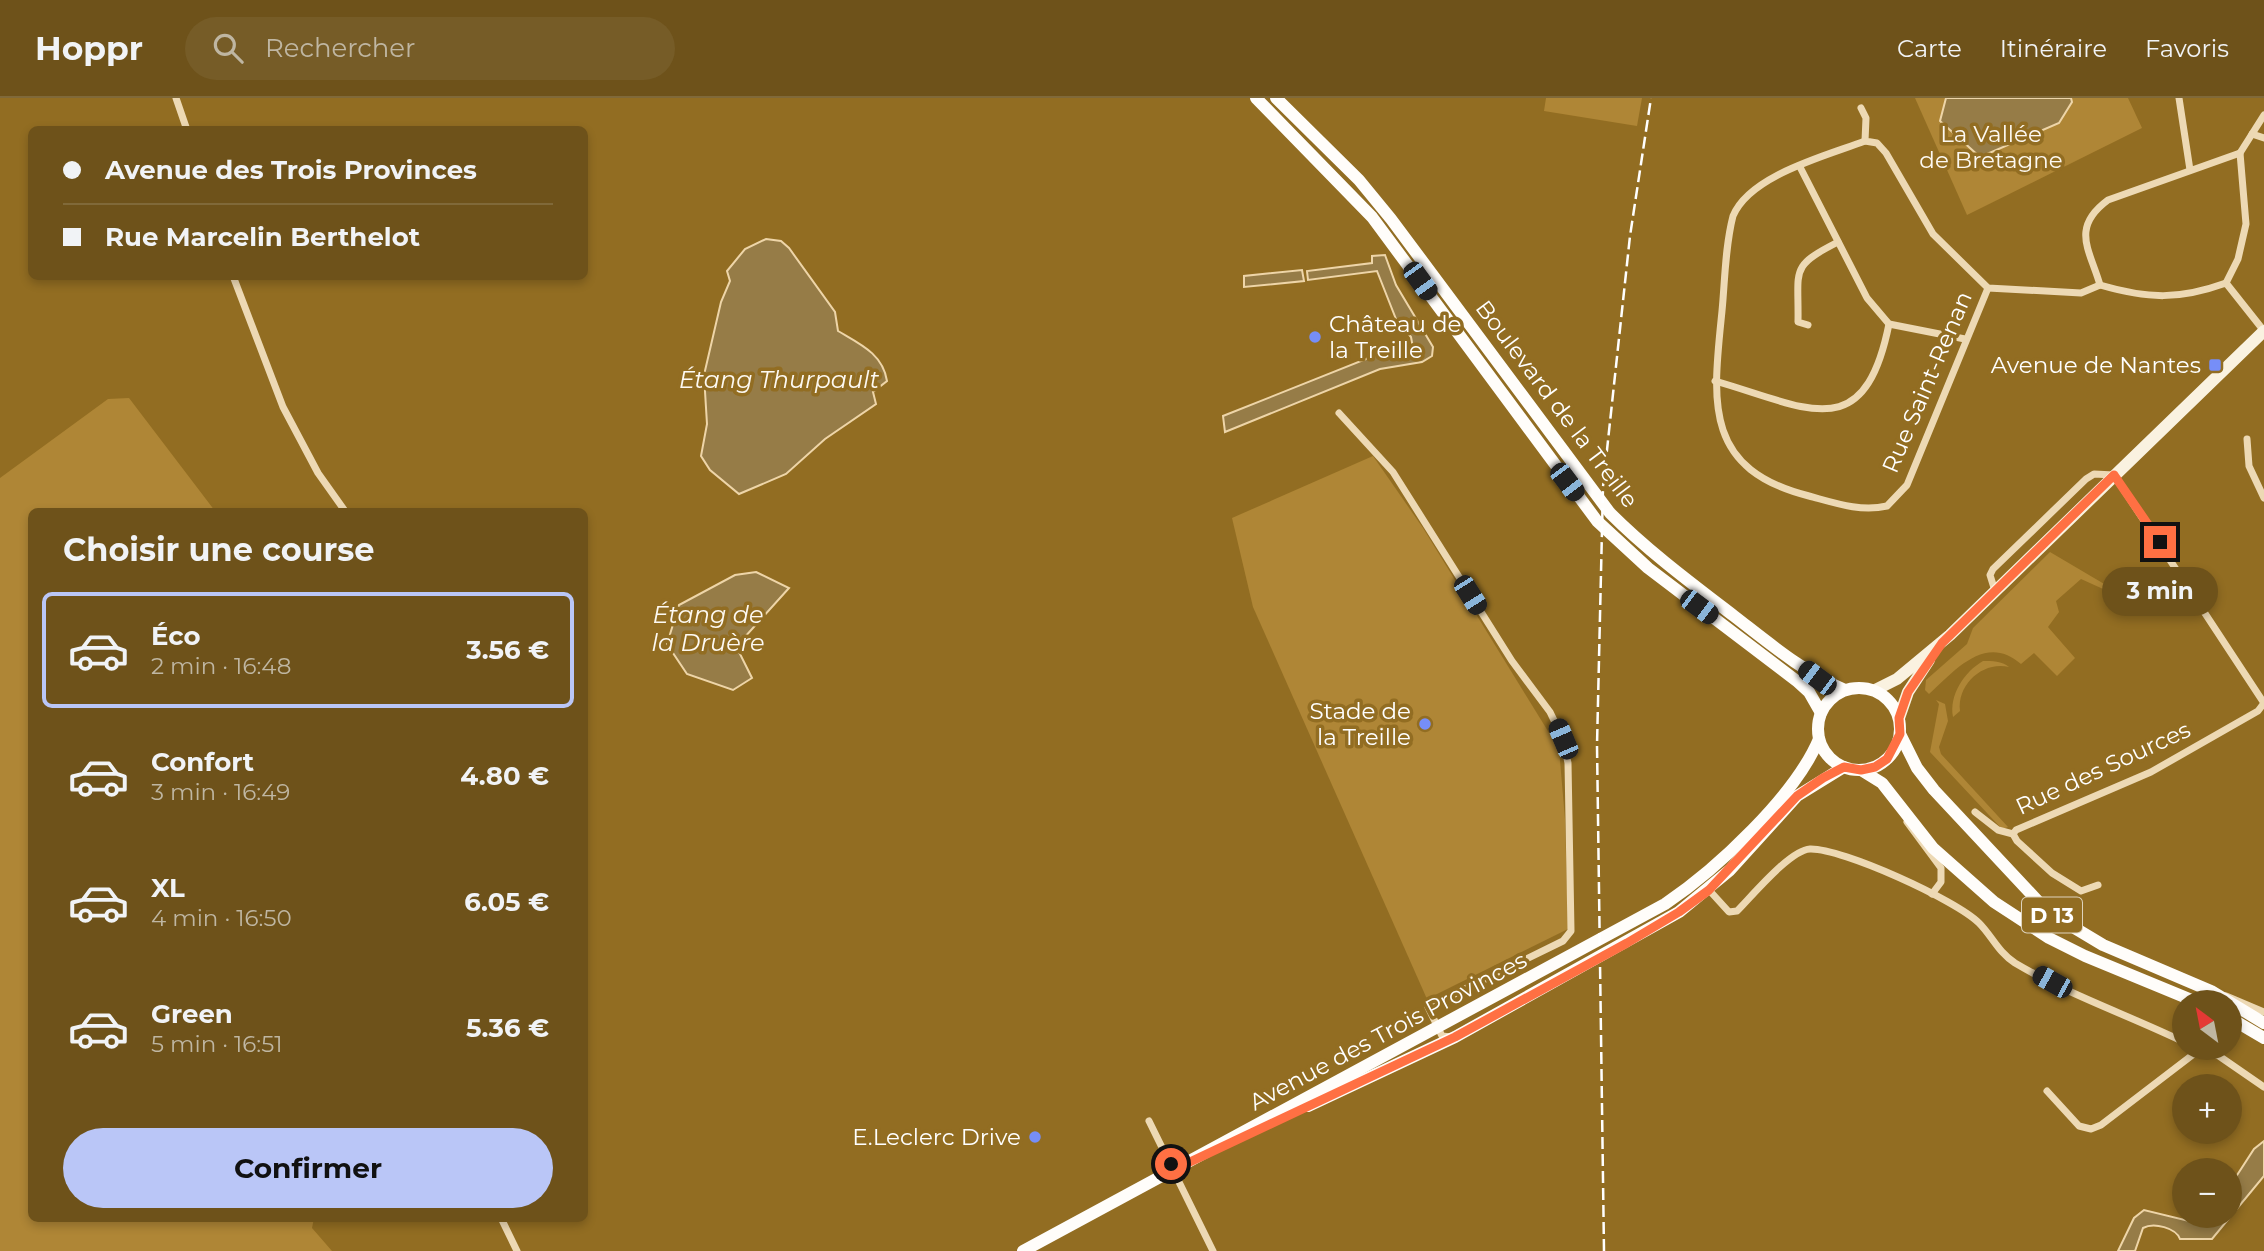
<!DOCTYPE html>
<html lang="fr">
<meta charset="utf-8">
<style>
body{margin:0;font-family:Montserrat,sans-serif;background:#765c27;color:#f1f3f6;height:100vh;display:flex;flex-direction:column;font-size:26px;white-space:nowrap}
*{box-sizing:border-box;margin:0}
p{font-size:23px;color:#bfb6a2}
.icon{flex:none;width:38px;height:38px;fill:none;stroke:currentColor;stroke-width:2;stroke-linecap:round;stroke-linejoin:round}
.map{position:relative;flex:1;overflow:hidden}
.panel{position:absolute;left:28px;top:410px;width:560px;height:714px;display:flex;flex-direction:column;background:#6e521a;border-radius:10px;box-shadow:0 4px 10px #0003}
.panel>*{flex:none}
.guide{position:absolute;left:28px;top:28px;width:560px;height:154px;border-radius:10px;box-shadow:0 4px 10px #0003;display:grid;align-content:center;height:154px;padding:0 35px;background:#6e521a}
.needle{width:46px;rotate:328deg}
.fabs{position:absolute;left:2172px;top:892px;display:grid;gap:14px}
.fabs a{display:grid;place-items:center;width:70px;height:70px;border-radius:50%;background:#6e521a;box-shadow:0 4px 10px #0003;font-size:35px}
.end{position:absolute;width:32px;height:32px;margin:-16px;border:9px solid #ff7043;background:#111;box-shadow:0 0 0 4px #111}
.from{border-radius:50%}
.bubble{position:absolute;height:49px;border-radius:24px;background:#6e521a;box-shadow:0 4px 10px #0003;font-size:23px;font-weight:700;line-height:49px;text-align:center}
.car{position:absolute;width:21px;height:42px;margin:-21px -10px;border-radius:9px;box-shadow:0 0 5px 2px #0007;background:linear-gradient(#222 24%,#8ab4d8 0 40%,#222 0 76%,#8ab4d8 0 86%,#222 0)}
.guide b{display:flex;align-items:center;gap:24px;height:66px;font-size:26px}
.guide b+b{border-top:2px solid #806939}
.guide i{width:18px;height:18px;background:#f1f3f6}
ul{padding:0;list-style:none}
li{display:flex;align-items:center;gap:21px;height:116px;margin:0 14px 10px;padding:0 21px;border:4px solid transparent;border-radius:10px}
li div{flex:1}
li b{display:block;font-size:26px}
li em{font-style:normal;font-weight:700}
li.on{border-color:#bac6f7}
li>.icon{width:63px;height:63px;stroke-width:1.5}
h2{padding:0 35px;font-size:32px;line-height:84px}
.primary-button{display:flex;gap:14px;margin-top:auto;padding:14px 35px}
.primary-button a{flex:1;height:80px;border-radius:42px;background:#bac6f7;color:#111;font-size:28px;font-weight:700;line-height:80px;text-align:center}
header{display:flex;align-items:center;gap:42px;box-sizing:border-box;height:98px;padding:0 35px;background:#6e521a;border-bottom:2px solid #806939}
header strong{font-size:33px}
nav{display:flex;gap:38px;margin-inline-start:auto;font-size:24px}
.search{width:490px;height:63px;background:#765c27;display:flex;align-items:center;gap:18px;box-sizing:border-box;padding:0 24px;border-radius:38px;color:#bfb6a2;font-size:26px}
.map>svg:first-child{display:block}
</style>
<header>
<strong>Hoppr</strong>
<div class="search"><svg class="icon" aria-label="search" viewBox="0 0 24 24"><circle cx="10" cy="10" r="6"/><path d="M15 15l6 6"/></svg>Rechercher</div>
<nav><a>Carte</a><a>Itinéraire</a><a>Favoris</a></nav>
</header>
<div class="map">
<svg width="2264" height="1153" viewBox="0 0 2264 1153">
<rect width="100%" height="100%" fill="#926d22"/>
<g fill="#af8636">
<path d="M1546,0H1642L1637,28L1544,13Z"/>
<path d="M1915,0H2128L2142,30L1967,117Z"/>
<path d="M129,300L215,413H32V1120H314L312,1130L332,1153H0V380L108,301Z"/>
<path d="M1373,358L1423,430L1559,651L1565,721L1568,831L1427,901L1253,509L1232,420Z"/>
<path d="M2050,454L2111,490L2126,475L2128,479L2112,495L2081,481L2056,503L2059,514L2048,529L2075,560L2057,578L2034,555L2021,566C1986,535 1955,572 1929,596L1925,592L1926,582L1967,546L1973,530Z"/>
<path d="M1983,563C1992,563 2002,563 2009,569C1983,563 1957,586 1960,613L1953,619C1949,597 1964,574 1983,563Z"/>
<path d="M1936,602L1945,606L1948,623L1939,649L1941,656L2008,729L2002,731L1930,654L1939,606Z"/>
</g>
<g fill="#967c47" stroke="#eed5a8" stroke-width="2">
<path d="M1946,0H2071L2072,4L2059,25L1980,59L1940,23Z"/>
<path d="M766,141L781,143L789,150L835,214L838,233C860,246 883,256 887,283L873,294L876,306L825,341L786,376L739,396L710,372L701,358L707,326L704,277L721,204L730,183L727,173L745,151Z"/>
<path d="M1385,157L1396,187L1433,249L1432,258L1422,264L1380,271L1225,334L1223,318L1396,249L1413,250L1411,239L1396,221L1377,173L1308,182L1307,173L1372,165V158Z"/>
<path d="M1302,172L1304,183L1244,189V178Z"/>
<path d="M756,474L789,490L743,541L739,554L752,580L733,592L687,576L667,546L679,507L735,477Z"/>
<path d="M2264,1043V1078L2212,1141H2180C2176,1130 2154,1124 2143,1130L2135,1153H2118L2134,1120L2144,1112L2197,1125L2208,1118H2230V1088L2254,1051Z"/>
</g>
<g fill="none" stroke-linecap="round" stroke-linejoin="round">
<g stroke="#edd9b4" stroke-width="7">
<path d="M176,0L187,32"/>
<path d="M2179,0L2190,72"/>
<path d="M1861,10L1866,20L1865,43L1877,45L1886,55L1933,136L1988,190L2081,195L2100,187"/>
<path d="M2252,36L2264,40"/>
<path d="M1865,43C1826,58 1750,77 1733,118C1725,149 1725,182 1722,213C1713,302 1702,371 1809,398C1835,405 1860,414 1887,408L1907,387L1988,190"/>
<path d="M2240,55L2108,102C2070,130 2090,152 2100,187C2148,201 2179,202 2226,185L2264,233"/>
<path d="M1800,69L1867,200L1889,226L1965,241"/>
<path d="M233,178L283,309L318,375L345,413"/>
<path d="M2226,185L2238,161L2246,126L2240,55L2264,17"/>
<path d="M1808,227L1798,224C1799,171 1789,169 1838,144"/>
<path d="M1715,283C1807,309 1864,350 1889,226"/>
<path d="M1339,315L1393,374L1512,563L1550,614L1563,641L1568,665L1571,833L1563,843L1428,909L1442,938L1451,939"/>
<path d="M2247,341L2249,368L2264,400"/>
<path d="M1995,493L1990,477L1993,471L2086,381L2094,376L2114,377L2264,605"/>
<path d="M1975,714L1998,732L2013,736"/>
<path d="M1907,724L1941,770V784L1932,796"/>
<path d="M2098,787L2081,793L2052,775L2017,743L2013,736L2016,732L2151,674L2258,613L2264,605"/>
<path d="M1709,792L1729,814L1737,813C1752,798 1790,752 1810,751C1842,750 1956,802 1979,825C1992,838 1998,854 2015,865C2069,897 2128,917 2184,944"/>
<path d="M2226,898L2264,914"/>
<path d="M2197,950L2219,958L2264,989"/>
<path d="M2047,993L2079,1028L2091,1031L2101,1027L2199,952"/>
<path d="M1149,1023L1213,1153"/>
<path d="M501,1120L517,1153"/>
</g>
<g stroke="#faf2e0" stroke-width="12">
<path d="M1875,592L1897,581L1950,537L2264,233"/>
<path d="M1899,620L1908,594L1929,562"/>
</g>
<g stroke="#fffdfa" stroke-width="12">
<path d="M1256,0L1372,119L1597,423L1648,470L1798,584L1809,594L1821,615"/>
<path d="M1276,0L1359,82L1391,121L1610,415C1648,453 1691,485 1734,518C1769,545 1803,574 1845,592"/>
<circle cx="1859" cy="631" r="41"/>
<path d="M1900,636L1917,670L1934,692L2048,814L2103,847L2211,893L2264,925"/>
<path d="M1861,672L1882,685L1933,750L1994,804L2049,840L2085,858L2199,905"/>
<path d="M2230,920L2264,940"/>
<path d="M1308,1008L1455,939L1679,814L1730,772L1797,698L1844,669"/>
<path d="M1023,1153L1665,806C1717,771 1795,698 1819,641"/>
</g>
<path stroke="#fff" stroke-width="2.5" stroke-dasharray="12 5" stroke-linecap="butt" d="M1604,1153L1597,647L1603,389L1630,138L1651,0"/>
</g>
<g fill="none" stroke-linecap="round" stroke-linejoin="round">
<path stroke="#ff7043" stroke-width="9" d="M1171,1066L1173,1072L1455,939L1627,845L1679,814L1709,792L1797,698L1823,680L1844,669L1861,672L1875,669L1887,661L1900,636L1899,620L1908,594L1942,545L2114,377L2160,444"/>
</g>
<g fill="#768ef8" stroke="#926d22" stroke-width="2.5">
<circle cx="1315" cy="239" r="7"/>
<rect x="2208" y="260" width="14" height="14" rx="3.5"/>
<circle cx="1425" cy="626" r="7"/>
<circle cx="1035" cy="1039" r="7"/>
</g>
<g text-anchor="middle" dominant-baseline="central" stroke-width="7" stroke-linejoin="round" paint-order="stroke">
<rect fill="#926d22" stroke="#ded3bd" stroke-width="2" x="2022" y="799.5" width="60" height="35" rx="5"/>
<g font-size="21" font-weight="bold" fill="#fff">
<text x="2052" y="817">D 13</text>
</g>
<g font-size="23" fill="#fdf9f2" stroke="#926d22">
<text x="1991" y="36">La Vallée<tspan x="1991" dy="26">de Bretagne</tspan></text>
</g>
<g font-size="23" fill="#fff" stroke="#926d22" text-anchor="end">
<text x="1329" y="226" text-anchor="start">Château de<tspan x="1329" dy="26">la Treille</tspan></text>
<text x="2201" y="267">Avenue de Nantes</text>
<text x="1411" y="613">Stade de<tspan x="1411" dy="26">la Treille</tspan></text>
<text x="1021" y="1039">E.Leclerc Drive</text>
</g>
<g font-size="23" fill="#fff" stroke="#926d22">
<text transform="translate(1927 284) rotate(-67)">Rue Saint-Renan</text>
<text transform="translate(1557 306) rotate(53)">Boulevard de la Treille</text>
<text transform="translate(2103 670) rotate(-25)">Rue des Sources</text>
<text transform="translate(1388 933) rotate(-28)">Avenue des Trois Provinces</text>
</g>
<g font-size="24" font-style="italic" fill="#fdf9f2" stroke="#926d22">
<text x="779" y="281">Étang Thurpault</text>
<text x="708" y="516">Étang de<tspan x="708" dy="28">la Druère</tspan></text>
</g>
</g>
</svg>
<div class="fabs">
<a><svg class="needle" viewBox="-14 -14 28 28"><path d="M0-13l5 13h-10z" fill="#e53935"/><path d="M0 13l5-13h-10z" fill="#bfb6a2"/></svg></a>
<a>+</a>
<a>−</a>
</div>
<i class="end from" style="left:1171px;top:1066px"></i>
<i class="end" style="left:2160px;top:444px"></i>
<div class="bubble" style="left:2102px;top:469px;width:116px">3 min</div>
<i class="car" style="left:1420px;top:183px;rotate:144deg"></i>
<i class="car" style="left:1567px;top:384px;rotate:143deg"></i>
<i class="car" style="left:1470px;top:497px;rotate:148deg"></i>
<i class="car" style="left:1699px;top:509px;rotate:127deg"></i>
<i class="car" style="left:1817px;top:580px;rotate:307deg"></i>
<i class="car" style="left:1563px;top:641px;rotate:337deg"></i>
<i class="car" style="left:2052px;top:884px;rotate:299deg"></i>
<div class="guide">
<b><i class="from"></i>Avenue des Trois Provinces</b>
<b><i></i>Rue Marcelin Berthelot</b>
</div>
<section class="panel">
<h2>Choisir une course</h2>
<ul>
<li class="on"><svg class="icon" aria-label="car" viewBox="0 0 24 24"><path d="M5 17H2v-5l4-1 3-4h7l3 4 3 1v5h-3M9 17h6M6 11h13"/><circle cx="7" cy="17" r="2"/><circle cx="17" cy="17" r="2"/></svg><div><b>Éco</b><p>2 min · 16:48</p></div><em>3.56 €</em></li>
<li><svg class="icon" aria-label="car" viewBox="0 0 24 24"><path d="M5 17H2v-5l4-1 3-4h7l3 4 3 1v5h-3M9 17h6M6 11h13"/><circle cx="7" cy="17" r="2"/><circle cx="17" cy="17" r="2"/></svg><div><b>Confort</b><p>3 min · 16:49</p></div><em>4.80 €</em></li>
<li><svg class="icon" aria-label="car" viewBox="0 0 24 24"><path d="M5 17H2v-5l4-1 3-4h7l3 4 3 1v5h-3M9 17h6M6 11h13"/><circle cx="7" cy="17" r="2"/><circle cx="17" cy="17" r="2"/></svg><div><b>XL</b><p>4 min · 16:50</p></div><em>6.05 €</em></li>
<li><svg class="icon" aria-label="car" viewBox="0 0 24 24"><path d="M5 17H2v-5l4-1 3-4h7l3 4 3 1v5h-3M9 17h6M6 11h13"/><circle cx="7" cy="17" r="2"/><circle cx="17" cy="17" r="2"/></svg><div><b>Green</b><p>5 min · 16:51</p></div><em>5.36 €</em></li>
</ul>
<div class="primary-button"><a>Confirmer</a></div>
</section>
</div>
